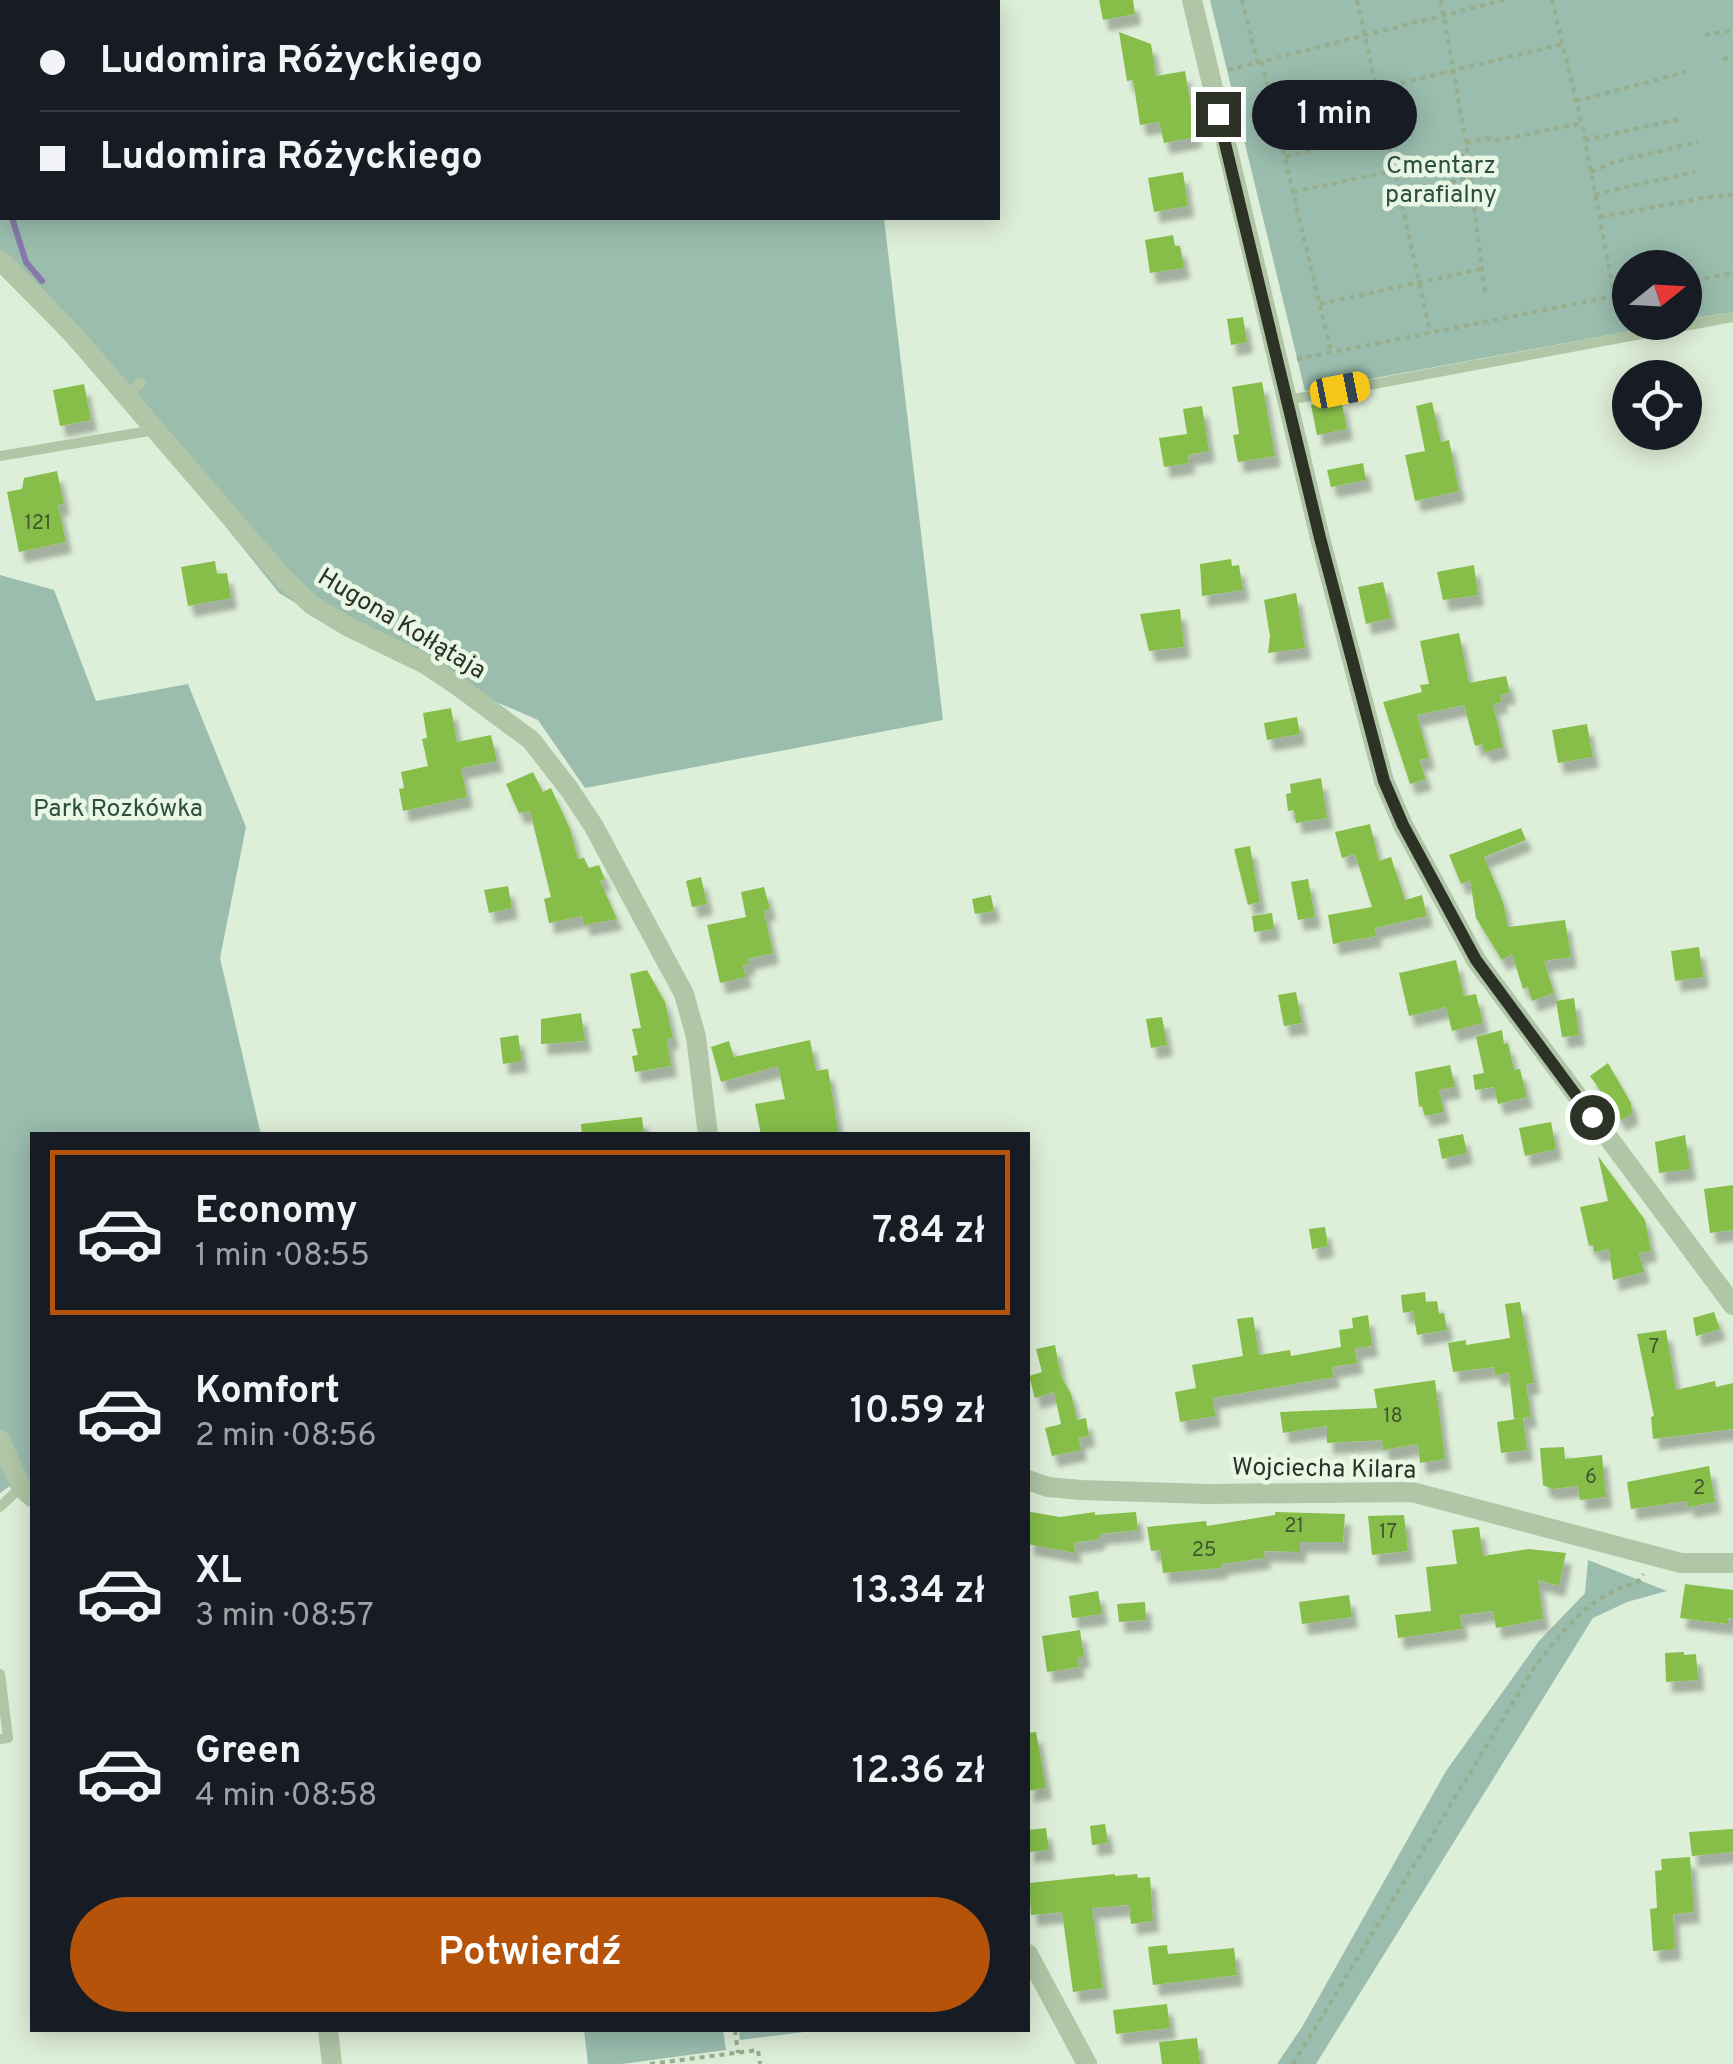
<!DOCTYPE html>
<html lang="pl">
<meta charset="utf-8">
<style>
body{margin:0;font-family:Overpass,sans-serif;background:#20242c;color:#f1f3f6;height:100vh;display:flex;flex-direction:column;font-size:38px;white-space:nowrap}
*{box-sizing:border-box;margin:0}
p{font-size:32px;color:#9ea1a6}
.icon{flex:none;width:55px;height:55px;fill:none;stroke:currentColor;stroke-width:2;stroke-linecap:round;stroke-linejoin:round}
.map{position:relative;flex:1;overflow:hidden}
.side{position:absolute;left:30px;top:1132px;width:1000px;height:900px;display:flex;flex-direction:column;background:#171b24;border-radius:0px;box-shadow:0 5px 25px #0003}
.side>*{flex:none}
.guide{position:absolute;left:0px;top:0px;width:1000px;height:220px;box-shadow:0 5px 25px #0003;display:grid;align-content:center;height:220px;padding:0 40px;background:#171b24}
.needle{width:65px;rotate:72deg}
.tools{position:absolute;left:1612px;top:250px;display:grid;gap:20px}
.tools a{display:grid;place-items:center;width:90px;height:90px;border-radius:50%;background:#171b24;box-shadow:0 5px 25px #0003;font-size:50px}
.end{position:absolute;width:45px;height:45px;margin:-22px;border:12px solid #2c3326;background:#fff;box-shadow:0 0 0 5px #fff}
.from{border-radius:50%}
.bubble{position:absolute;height:70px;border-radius:35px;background:#171b24;box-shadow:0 5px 25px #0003;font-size:32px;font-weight:600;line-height:70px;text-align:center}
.car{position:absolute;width:30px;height:60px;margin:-30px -15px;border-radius:12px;box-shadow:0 0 8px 2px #0007;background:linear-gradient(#f5c518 24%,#345 0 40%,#f5c518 0 76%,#345 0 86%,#f5c518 0)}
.guide b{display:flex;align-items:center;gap:35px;height:95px;font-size:38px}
.guide b+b{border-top:2px solid #363941}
.guide i{width:25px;height:25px;background:#f1f3f6}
ul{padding:18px 0 0;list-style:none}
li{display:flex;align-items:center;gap:30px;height:165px;margin:0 20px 15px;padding:0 20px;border:5px solid transparent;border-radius:0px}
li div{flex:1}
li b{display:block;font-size:38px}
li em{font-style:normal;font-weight:600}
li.on{border-color:#b45309}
li>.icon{width:90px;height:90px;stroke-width:1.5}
.button{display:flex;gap:20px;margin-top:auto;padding:20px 40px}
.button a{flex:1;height:115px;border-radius:60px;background:#b45309;color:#fff;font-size:40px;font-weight:600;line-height:115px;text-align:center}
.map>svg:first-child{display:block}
</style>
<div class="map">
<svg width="1733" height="2064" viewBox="0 0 1733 2064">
<defs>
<filter id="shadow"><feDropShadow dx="6" dy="11" stdDeviation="2.5" flood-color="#0004"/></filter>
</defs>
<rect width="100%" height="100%" fill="#deefd9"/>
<g fill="#9abdae">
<path d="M0,0H842L843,2H2V218H884L943,720L585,788L538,720L369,647L279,593L165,451L0,268Z"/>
<path d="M1210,0H1733V312L1685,320V268H1630V322L1674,323L1305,391Z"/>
<path d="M0,575L54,590L96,701L188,684L246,827L220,958L261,1135H32V1485L23,1477L0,1493Z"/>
<path d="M1588,1560L1667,1591L1627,1602L1593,1618L1316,2064H1277L1302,2027L1446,1771L1539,1641L1585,1593Z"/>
<path d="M584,2030H723L726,2050L622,2064H588Z"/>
<path d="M739,2030H820L740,2040Z"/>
</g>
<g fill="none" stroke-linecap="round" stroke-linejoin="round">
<g stroke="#877aaa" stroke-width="6">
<path d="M105,2L107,0"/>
<path d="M12,218L26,262L42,281"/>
</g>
</g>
<g fill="#86be48" filter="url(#shadow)">
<path d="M1099,0H1133L1135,14L1103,20Z"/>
<path d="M1119,32L1151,44L1156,76L1185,71L1196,137L1164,143L1159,122L1140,125L1133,80L1127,81Z"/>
<path d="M1183,172L1188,206L1154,212L1148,178Z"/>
<path d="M1173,235L1175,246H1180L1184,268L1150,273L1145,240Z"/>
<path d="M1243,317L1247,342L1231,345L1227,319Z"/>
<path d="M1262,382L1275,456L1238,462L1233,435L1239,434L1232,387Z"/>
<path d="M84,384L91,420L60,426L53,390Z"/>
<path d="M1341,399L1347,429L1317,435L1311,405Z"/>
<path d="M1432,402L1441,442L1449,440L1459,491L1415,501L1405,455L1425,451L1416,406Z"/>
<path d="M1202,406L1209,451L1188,455L1189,463L1164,467L1159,438L1187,434L1183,409Z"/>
<path d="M1363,463L1366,480L1331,487L1327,470Z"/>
<path d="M57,471L64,504L58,505L66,542L19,552L7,492L22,489L24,478Z"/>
<path d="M1231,559L1232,566L1239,565L1243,590L1202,596L1200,564Z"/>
<path d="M215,561L217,574L227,573L231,598L188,606L181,567Z"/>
<path d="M1474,565L1478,595L1443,600L1437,572Z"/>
<path d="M1383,582L1391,618L1366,624L1358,587Z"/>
<path d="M1296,593L1305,648L1268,653L1270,636L1264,600Z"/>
<path d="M1180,609L1184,647L1149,651L1140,614Z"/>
<path d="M1459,633L1469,683L1506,676L1510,693L1500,695L1502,702L1493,704L1503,747L1485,752L1482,744L1475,746L1464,705L1417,715L1429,758L1419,760L1426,779L1410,784L1383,702L1422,692L1420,685L1429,684L1420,641Z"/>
<path d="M451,708L457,742L491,735L497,761L461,768L467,797L403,811L399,789L404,788L401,772L428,766L422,739L427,738L423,713Z"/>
<path d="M1297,717L1300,734L1267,740L1264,723Z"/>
<path d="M1587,724L1593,757L1558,763L1552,730Z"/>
<path d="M533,772L543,792L551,788L570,829L578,859L584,858L589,868L599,865L605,879L600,881L617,919L584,925L582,916L549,923L544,899L551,897L530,811L519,813L506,784Z"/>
<path d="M1321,778L1327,818L1296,823L1294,810L1288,811L1286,794L1291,793L1290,784Z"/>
<path d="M1370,824L1379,861L1391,857L1405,900L1422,895L1427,916L1375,928L1376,936L1333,944L1328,915L1372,907L1355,854L1342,858L1335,832Z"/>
<path d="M1521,828L1526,840L1484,857L1503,902L1508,927L1565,920L1571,957L1544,961L1554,993L1532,1001L1528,987L1523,989L1512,954L1502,960L1476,918L1470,880L1461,884L1449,855Z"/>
<path d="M1250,846L1260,902L1248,905L1234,849Z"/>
<path d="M701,877L707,904L692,907L686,881Z"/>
<path d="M1308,879L1315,917L1298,920L1291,882Z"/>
<path d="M508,886L512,908L489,913L484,890Z"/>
<path d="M764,887L770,909L764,911L773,953L748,959L749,964L743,966L746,977L720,983L707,925L746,917L741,892Z"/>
<path d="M991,895L994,911L975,914L972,899Z"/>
<path d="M1272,913L1274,929L1254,932L1252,916Z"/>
<path d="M1699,947L1703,977L1675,981L1671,951Z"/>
<path d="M1456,960L1464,996L1476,994L1483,1023L1452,1031L1446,1007L1409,1016L1399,973Z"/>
<path d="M647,970L665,1002L673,1038L667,1039L671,1066L635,1072L632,1056L638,1055L632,1029L641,1028L630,974Z"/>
<path d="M1296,992L1302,1023L1284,1026L1278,995Z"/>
<path d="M1574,998L1579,1035L1562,1037L1556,1001Z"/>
<path d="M581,1013L585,1041L541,1044V1019Z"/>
<path d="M1162,1017L1167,1045L1151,1048L1146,1019Z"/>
<path d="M1502,1030L1504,1044L1508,1043L1514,1070L1520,1069L1527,1097L1498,1104L1494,1087L1475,1090L1473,1075L1484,1073L1476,1037Z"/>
<path d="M518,1035L522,1061L503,1064L500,1038Z"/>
<path d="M810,1040L816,1071L828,1069L839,1135H761L755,1104L785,1099L778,1066L721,1082L711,1047L729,1041L734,1057Z"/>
<path d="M1608,1063L1631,1103L1632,1114L1621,1120L1590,1076Z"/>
<path d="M1450,1065L1455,1087L1439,1090L1444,1112L1425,1116L1422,1106L1419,1107L1415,1072Z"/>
<path d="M642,1117L644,1135H582L581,1124Z"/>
<path d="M1551,1122L1556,1149L1525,1156L1519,1128Z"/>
<path d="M1463,1134L1467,1153L1442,1159L1438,1139Z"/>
<path d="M1685,1135L1690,1169L1659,1173L1655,1142Z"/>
<path d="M1598,1156L1645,1220L1651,1251L1639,1253L1644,1272L1613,1280L1609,1249L1594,1252L1593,1245L1589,1246L1580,1207L1608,1201Z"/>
<path d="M1733,1185V1230L1710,1233L1704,1189Z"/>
<path d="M1325,1227L1328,1246L1312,1249L1309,1229Z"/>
<path d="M1425,1292L1426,1302L1437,1301L1439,1314L1444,1313L1447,1330L1417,1335L1413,1311L1403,1313L1401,1295Z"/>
<path d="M1520,1302L1534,1383L1526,1384L1531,1417L1514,1419L1509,1373L1495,1375L1494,1367L1453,1372L1448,1343L1466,1340V1345L1510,1338L1505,1304Z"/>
<path d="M1714,1312L1720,1329L1696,1336L1693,1318Z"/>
<path d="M1368,1315L1372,1346L1355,1348L1357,1363L1332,1367L1334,1377L1213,1398L1215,1416L1180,1422L1175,1392L1196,1388L1192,1365L1243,1356L1237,1319L1253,1317L1259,1355L1290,1350L1291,1356L1341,1347L1339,1330L1353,1328L1352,1318Z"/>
<path d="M1666,1330L1676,1390L1715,1381L1716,1387L1733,1383V1429L1653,1439L1651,1417L1654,1416L1637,1334Z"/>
<path d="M1055,1345L1061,1376L1071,1394L1077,1420L1086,1418L1089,1436L1079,1438L1081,1450L1052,1456L1045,1428L1061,1424L1054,1392L1035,1398L1029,1376L1042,1372L1036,1349Z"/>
<path d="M1435,1380L1445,1459L1420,1463L1418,1444L1383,1450L1382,1440L1327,1443V1426L1283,1433L1280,1412L1377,1408L1374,1389Z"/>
<path d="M1523,1418L1527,1450L1501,1453L1497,1422Z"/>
<path d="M1564,1447L1565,1459L1602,1455L1606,1497L1580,1500L1578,1486L1552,1489L1543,1485L1540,1448Z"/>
<path d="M1709,1466L1715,1502L1688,1507L1687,1501L1631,1509L1627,1482Z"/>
<path d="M1031,1512L1060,1517L1095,1512V1515L1136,1512L1138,1530L1099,1534V1539L1074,1543L1075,1553L1028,1544V1514Z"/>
<path d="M1275,1512L1345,1514L1343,1542H1300V1552L1264,1551L1265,1558L1221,1564L1222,1568L1163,1573L1160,1550L1151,1551L1147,1527L1206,1521L1207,1526L1275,1515Z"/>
<path d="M1404,1515L1408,1551L1372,1555L1368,1516Z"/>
<path d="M1479,1527L1483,1556L1529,1549L1566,1553L1559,1586L1538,1580L1543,1619L1496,1628L1493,1611L1460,1615L1462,1629L1398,1638L1395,1615L1431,1611L1426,1567L1457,1564L1452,1530Z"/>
<path d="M1685,1584L1733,1590V1619L1728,1618V1624L1680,1618Z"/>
<path d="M1098,1591L1102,1614L1072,1618L1069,1596Z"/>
<path d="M1349,1595L1352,1617L1302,1624L1299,1602Z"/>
<path d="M1145,1602L1146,1620L1119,1622L1117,1604Z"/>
<path d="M1080,1630L1084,1657L1077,1658L1079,1667L1047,1672L1042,1636Z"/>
<path d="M1684,1652V1655L1696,1654L1698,1680L1666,1682L1665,1653Z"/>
<path d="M1036,1732L1046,1788L1028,1791V1733Z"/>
<path d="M1105,1824L1108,1843L1092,1845L1090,1826Z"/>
<path d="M1046,1828L1049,1850L1028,1852V1830Z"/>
<path d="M1733,1829V1852L1692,1856L1689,1832Z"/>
<path d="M1690,1857L1694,1912L1673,1914L1675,1949L1653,1951L1650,1909L1657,1908L1655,1871L1662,1870L1661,1859Z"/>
<path d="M1115,1874V1876L1137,1874L1138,1878L1150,1877L1153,1921L1131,1924L1129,1905L1092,1908L1103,1988L1073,1992L1062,1912L1031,1915L1029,1883Z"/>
<path d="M1167,1945L1168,1954L1234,1948L1237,1975L1153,1985L1148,1947Z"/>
<path d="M1167,2004L1170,2028L1116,2034L1113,2010Z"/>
<path d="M1197,2038L1200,2064H1162L1159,2042Z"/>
</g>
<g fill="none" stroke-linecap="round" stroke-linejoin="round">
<g stroke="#98ad8c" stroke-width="4" stroke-dasharray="5 5" stroke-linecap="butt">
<path d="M1242,0L1258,63"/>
<path d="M1357,0L1430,332"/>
<path d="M1441,0L1466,143L1485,292"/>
<path d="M1552,0L1583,129L1614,294"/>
<path d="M1705,35L1733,30"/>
<path d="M1723,59L1733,57"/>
<path d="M1262,62L1331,352"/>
<path d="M1228,70L1504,0"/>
<path d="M1401,83L1563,44"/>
<path d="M1576,101L1686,72"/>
<path d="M1585,140L1680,119"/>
<path d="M1466,143L1486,138L1499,140L1582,123"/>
<path d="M1286,157L1388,129"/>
<path d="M1591,172L1614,162L1698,142"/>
<path d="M1422,190L1471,177"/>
<path d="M1293,192L1468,155"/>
<path d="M1595,194L1695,172"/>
<path d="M1600,217L1702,198L1733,195"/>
<path d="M1685,282L1733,273"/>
<path d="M1320,304L1481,269"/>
<path d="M1297,359L1630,293"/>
<path d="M735,2030L738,2053"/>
<path d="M650,2064L758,2050L760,2064"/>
<path d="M1293,2064L1535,1666C1564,1630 1590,1594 1637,1583L1643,1574"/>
</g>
<g stroke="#b0c6a6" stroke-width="10">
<path d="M127,395L141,382"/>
<path d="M1288,400L1733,317"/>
<path d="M0,456L155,430"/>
<path d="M0,1507L21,1487"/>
<path d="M0,1674L8,1738L0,1739"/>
</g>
<g stroke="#b0c6a6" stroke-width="20">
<path d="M1192,0L1320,538L1384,781L1403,825L1476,960L1733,1305"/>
<path d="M0,260L72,333L284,579L312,605L347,626L425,664L458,686L531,740L569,789L593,825L684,994L696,1037L708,1135"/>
<path d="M0,1440L21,1487L32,1497"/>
<path d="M1028,1480L1048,1487L1081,1490L1208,1494L1412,1492L1681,1563H1733"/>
<path d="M1028,1954L1087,2064"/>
<path d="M328,2030L332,2064"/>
</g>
</g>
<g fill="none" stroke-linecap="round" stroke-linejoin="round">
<path stroke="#2c3326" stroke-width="12" d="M1218,114L1320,538L1384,781L1403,825L1476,960L1592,1117"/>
</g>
<g text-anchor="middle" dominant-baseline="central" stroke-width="9" stroke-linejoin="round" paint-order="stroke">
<g font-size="20" fill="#42562e">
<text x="38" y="524">121</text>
<text x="1654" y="1348">7</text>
<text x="1393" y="1417">18</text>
<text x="1591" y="1478">6</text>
<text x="1699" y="1489">2</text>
<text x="1294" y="1527">21</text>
<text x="1388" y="1533">17</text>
<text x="1204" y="1551">25</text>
</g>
<g font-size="25" fill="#2c4f41" stroke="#e9f7e5">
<text x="1441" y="167">Cmentarz<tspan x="1441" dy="29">parafialny</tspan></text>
<text x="118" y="810">Park Rozkówka</text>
</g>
<g font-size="25" fill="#2c3326" stroke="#e9f7e5">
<text transform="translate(401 625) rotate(31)">Hugona Kołłątaja</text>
<text transform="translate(1324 1470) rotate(1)">Wojciecha Kilara</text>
</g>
</g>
</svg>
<div class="tools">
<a><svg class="needle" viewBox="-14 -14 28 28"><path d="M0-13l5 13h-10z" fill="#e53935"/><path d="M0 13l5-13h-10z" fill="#9ea1a6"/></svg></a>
<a><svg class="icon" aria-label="locate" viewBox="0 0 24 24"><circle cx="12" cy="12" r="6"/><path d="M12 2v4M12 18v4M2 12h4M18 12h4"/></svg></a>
</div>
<i class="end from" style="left:1592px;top:1117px"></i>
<i class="end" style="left:1218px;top:114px"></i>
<div class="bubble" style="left:1252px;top:80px;width:165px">1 min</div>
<i class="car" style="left:1340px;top:390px;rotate:79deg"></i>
<div class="guide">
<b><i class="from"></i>Ludomira Różyckiego</b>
<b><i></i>Ludomira Różyckiego</b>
</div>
<section class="side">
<ul>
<li class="on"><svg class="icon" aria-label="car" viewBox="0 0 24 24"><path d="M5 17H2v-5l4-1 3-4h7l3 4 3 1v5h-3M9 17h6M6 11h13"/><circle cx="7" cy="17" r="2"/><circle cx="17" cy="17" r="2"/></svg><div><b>Economy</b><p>1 min · 08:55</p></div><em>7.84 zł</em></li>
<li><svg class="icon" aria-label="car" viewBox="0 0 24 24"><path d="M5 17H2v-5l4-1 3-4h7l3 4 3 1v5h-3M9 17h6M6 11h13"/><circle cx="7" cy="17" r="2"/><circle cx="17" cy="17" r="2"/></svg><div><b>Komfort</b><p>2 min · 08:56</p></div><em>10.59 zł</em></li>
<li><svg class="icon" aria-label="car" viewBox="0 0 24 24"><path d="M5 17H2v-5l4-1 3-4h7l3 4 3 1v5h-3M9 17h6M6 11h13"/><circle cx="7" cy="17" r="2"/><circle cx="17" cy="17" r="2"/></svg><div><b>XL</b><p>3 min · 08:57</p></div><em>13.34 zł</em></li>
<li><svg class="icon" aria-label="car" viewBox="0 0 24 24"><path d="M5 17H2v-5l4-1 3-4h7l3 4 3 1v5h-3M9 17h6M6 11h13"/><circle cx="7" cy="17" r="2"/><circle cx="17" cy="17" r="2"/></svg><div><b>Green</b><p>4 min · 08:58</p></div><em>12.36 zł</em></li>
</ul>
<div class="button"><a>Potwierdź</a></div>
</section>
</div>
